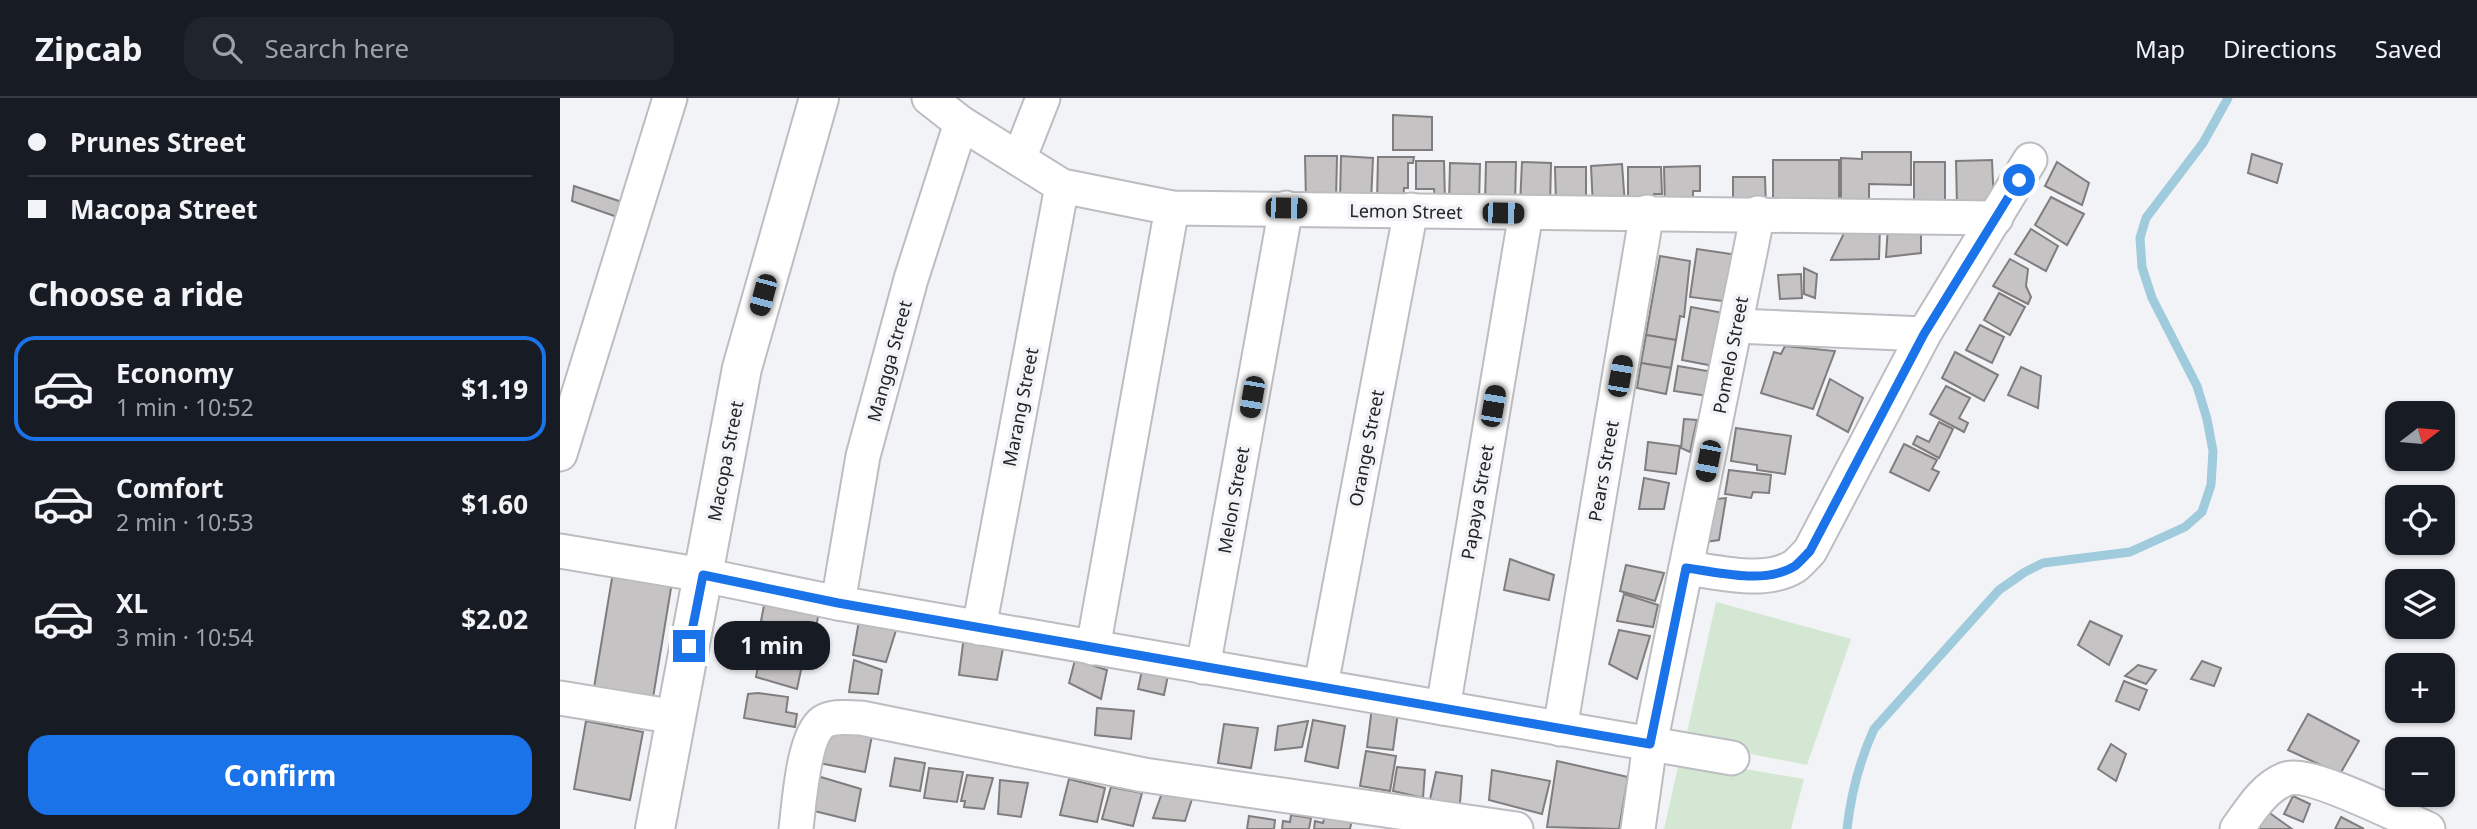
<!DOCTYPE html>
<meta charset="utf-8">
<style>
body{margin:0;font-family:"Noto Sans",sans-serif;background:#20242c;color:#f1f3f6;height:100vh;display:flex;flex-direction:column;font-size:26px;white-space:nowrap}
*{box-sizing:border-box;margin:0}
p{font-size:23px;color:#9ea1a6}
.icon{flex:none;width:38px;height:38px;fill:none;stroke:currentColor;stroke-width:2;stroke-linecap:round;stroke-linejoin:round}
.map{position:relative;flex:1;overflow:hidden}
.sheet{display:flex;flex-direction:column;background:#171b24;width:560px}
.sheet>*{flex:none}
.banner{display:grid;align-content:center;height:154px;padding:0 28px;background:#171b24}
.needle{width:46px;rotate:74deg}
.tools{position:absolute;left:1825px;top:303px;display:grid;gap:14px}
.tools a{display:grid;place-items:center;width:70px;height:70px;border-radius:14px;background:#171b24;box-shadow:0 2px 5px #0004;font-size:35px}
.end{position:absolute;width:32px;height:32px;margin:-16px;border:9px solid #1a73e8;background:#fff;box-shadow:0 0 0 4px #fff}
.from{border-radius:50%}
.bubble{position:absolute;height:49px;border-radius:21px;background:#171b24;box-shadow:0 2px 5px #0004;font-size:23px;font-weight:700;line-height:49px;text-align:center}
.car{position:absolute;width:21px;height:42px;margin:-21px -10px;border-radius:9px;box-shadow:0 0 5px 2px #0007;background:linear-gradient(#222 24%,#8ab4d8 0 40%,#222 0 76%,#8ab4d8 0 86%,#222 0)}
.banner b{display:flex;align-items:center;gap:24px;height:66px;font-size:26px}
.banner b+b{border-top:2px solid #363941}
.banner i{width:18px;height:18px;background:#f1f3f6}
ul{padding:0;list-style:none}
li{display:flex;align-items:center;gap:21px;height:105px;margin:0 14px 10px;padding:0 14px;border:4px solid transparent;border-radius:21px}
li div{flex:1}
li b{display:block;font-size:26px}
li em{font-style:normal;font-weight:700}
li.on{border-color:#1a73e8}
li>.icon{width:63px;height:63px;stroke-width:1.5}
h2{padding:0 28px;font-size:32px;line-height:84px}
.action{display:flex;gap:14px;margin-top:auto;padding:14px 28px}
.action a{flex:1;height:80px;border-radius:21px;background:#1a73e8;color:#fff;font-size:28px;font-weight:700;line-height:80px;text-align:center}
header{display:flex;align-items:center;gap:42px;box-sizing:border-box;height:98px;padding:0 35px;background:#171b24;border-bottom:2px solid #363941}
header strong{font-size:33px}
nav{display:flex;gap:38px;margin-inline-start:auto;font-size:24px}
.search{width:490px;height:63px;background:#20242c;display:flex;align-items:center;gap:18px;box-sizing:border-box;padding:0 24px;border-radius:21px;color:#9ea1a6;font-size:26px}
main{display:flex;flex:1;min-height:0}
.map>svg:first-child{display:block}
</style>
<header>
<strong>Zipcab</strong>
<div class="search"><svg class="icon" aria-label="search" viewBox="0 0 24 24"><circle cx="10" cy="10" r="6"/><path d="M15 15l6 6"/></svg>Search here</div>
<nav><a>Map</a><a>Directions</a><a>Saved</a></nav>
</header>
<main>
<section class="sheet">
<div class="banner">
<b><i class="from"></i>Prunes Street</b>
<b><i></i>Macopa Street</b>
</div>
<h2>Choose a ride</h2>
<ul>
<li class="on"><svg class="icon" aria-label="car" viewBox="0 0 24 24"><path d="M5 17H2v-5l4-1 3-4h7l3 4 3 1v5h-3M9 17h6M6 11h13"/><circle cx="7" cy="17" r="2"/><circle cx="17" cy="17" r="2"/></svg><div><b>Economy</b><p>1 min · 10:52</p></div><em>$1.19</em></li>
<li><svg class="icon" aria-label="car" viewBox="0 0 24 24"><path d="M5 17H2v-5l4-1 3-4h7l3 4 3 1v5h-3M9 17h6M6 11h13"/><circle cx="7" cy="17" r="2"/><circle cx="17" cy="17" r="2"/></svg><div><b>Comfort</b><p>2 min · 10:53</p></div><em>$1.60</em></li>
<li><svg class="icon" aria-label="car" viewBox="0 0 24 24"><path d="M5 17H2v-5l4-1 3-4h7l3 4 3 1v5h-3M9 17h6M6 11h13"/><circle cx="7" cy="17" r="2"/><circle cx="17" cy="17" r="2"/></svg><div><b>XL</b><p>3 min · 10:54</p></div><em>$2.02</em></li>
</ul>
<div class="action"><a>Confirm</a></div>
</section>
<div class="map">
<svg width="1917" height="731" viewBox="0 0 1917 731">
<rect width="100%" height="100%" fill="#f2f3f6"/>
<g fill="#d3e7d2">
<path d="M1156,504L1291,541L1247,667L1125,643Z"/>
<path d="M1120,660L1244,681L1231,731H1104Z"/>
</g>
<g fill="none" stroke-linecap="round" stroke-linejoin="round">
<path stroke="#9fcbdc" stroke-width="9" d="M1287,731C1291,695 1299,664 1314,631L1439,492L1465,474L1483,465L1570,454L1625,429L1642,414L1651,387L1653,353L1647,321L1637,288L1592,200L1582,169L1580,140L1586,120L1643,45L1668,0"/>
</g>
<g fill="#c6c3c4" stroke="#807d7e" stroke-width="2">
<path d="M833,17L872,19V52H833Z"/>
<path d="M1302,54H1351V87L1309,86V106H1281V60L1302,61Z"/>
<path d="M1692,56L1722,66L1717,85L1688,75Z"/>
<path d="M745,58H777L776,103H746Z"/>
<path d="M781,58L813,60L811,104L780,103Z"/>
<path d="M818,59H854L853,65H848V90H844L843,104H817Z"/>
<path d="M1213,62H1279V108L1213,107Z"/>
<path d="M1432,62L1434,107L1397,108L1396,63Z"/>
<path d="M856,63H884L885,104H875L874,91H856Z"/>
<path d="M926,64H956L955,106L925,105Z"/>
<path d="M962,64L991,65L990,108L960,107Z"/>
<rect x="1354" y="64" width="31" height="44"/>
<path d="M1497,64L1529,85L1522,107L1485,88Z"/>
<path d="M890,65L920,66L919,106L889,105Z"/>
<path d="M1062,66L1065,107L1033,109L1031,68Z"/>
<path d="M1140,68V93H1133V107L1105,108L1104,69Z"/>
<path d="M995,69H1026V107H996Z"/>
<path d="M1068,69H1101L1102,96H1094L1095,108L1068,109Z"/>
<path d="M1173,79H1205L1206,109H1173Z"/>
<path d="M14,88L62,104L57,119L12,103Z"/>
<path d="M1491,99L1524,116L1507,147L1475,127Z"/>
<path d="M1361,127V155L1326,159L1328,128Z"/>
<path d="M1320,128L1319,161L1271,162L1287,129Z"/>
<path d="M1471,131L1498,148L1486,173L1455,156Z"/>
<path d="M1137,151L1178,157L1179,205L1130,199Z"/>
<path d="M1100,158L1130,163L1124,219L1120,218L1116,242L1086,237Z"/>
<path d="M1450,161L1468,171L1466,188L1471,199L1468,206L1433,188Z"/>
<path d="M1244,170L1257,176L1255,200L1244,196Z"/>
<path d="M1241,176L1242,200L1220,201L1218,177Z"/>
<path d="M1439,195L1465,209L1450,237L1424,222Z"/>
<path d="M1131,209L1169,216L1159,269L1122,262Z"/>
<path d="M1420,227L1444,239L1432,265L1406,252Z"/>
<path d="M1086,237L1116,242L1111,270L1081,265Z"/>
<path d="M1225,248L1275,253L1253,311L1201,295L1214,254L1221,256Z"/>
<path d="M1395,254L1438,277L1424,303L1382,280Z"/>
<path d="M1081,265L1111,270L1106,296L1077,290Z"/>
<path d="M1118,268L1159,275L1155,299L1114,293Z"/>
<path d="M1461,269L1481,278L1478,310L1448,297Z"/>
<path d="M1270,281L1303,300L1288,334L1257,317Z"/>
<path d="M1386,288L1410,300L1399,320L1408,325L1404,334L1370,316Z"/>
<path d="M1124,321L1137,322L1130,354L1121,350Z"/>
<path d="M1379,324L1393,331L1379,360L1353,346L1357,338L1369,344Z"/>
<path d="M1176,330L1231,338L1225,376L1197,372V367L1171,363Z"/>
<path d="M1088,344L1120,348L1116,376L1085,372Z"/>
<path d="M1344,346L1377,362L1372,371L1379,374L1369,393L1330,374Z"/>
<path d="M1169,372L1211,377L1209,395L1193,394L1191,400L1165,396Z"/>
<path d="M1084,380L1109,385L1104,411H1079Z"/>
<path d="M1166,400L1159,442L1137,445L1145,402Z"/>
<path d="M950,461L994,477L989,502L944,492Z"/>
<path d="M1066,467L1104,475L1095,503L1060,493Z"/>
<path d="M53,474L112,484L91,612L32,602Z"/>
<path d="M1064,496L1098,507L1093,529L1057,523Z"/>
<path d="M205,502L259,515L252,546L201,523Z"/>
<path d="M300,517L338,526L326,564L293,557Z"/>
<path d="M1530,523L1562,538L1549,567L1518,547Z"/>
<path d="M1059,532L1090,538L1077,581L1049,566Z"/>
<path d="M404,538L444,545L437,582L399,577Z"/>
<path d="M203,542L245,553L237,591L196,579Z"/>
<path d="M294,562L322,572L318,596L289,594Z"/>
<path d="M515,562L547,572L541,601L509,585Z"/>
<path d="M1642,563L1661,570L1654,588L1631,581Z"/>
<path d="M1578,567L1596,572L1586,586L1565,578Z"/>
<path d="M582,572L608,577L604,597L578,591Z"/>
<path d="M1564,583L1587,592L1579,612L1556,603Z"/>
<path d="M198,595L228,599L226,614L237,616L235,629L184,620L188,596Z"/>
<path d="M812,609L838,614L833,652L807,649Z"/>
<path d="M537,610L574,613L571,641L535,637Z"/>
<path d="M1748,616L1799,643L1780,676L1728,652Z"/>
<path d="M753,622L785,628L778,670L745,663Z"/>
<path d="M26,623L83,634L70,702L14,691Z"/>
<path d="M276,623L314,627L305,674L259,665Z"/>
<path d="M748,623L742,649L715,652L718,628Z"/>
<path d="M664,626L698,630L691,670L658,665Z"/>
<path d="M1551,646L1566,656L1556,683L1538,671Z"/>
<path d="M806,653L836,658L830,693L800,688Z"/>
<path d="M335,660L365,665L360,693L330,688Z"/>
<path d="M997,663L1068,679L1059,731L987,729Z"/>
<path d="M837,669L865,672L863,700L833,693Z"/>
<path d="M369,670L403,674L397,704L364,700Z"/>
<path d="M932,672L990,683L982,716L929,702Z"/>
<path d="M876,674L902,678L899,719L867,715Z"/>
<path d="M254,677L301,691L295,723L250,712Z"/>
<path d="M407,677L433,680L424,711L404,709L405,703H401Z"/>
<path d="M509,681L545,690L537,724L500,717Z"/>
<path d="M440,682L468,685L461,719L438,716Z"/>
<path d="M551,689L582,695L573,728L542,721Z"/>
<path d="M602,695L632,701L625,723L593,720Z"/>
<path d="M1733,698L1750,706L1743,724L1724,716Z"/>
<path d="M1704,711L1732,731H1691Z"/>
<path d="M731,717L751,720L749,731H722L723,723L730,724Z"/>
<path d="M765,717L792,721L790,731H754L755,723L763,725Z"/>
<path d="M689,718L715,722L714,731H687Z"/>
<path d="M1781,719L1804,731H1775Z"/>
</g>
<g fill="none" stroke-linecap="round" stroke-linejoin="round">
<g stroke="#bcbdc0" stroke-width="37">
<g id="street">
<path d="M369,0L401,25L502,88L612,110L1436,120"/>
<path d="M459,61L483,0"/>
<path d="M1176,228L1364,236"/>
<path d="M0,356L110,0"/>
<path d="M0,453L143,477L278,505L1172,660"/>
<path d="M1126,470C1159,474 1205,487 1235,468C1240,464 1246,457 1250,453L1364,236L1470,62"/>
<path d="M278,505L303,358L351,181L401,25"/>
<path d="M419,530L502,88"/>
<path d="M533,550L612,110"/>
<path d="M643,569L726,110"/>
<path d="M761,587L851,112"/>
<path d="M0,600L116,619"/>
<path d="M883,610L966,115"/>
<path d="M1000,631L1087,114"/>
<path d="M236,731C239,707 243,638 263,624C273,617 289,620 301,620L584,677L956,731"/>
<path d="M1078,731L1090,646L1198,115"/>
<path d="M1677,731C1690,713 1704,689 1726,681C1749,672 1842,720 1868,731"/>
</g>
</g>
<g stroke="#bcbdc0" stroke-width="42">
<path id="secondary" d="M95,731L182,270L259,0"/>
</g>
<use href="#street" stroke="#fff" stroke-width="33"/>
<use href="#secondary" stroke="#fff" stroke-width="38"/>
</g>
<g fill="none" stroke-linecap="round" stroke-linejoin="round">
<path stroke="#1a73e8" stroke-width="9" d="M129,548L143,477L278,505L1090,646L1126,470C1159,474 1205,487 1235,468C1240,464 1246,457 1250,453L1364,236L1459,82"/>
</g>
<g text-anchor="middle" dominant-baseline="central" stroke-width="7" stroke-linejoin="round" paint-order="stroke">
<g font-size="18" fill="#232425" stroke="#f2f3f6">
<text transform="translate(846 113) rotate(1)">Lemon Street</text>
<text transform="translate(1170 257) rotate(-79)">Pomelo Street</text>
<text transform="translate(329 263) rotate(-75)">Mangga Street</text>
<text transform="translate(460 309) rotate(-79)">Marang Street</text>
<text transform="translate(806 350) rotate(-79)">Orange Street</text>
<text transform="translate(165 363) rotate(-79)">Macopa Street</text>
<text transform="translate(1043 373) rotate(-80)">Pears Street</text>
<text transform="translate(673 402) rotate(-80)">Melon Street</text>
<text transform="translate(917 404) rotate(-80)">Papaya Street</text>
</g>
</g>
</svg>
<div class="tools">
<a><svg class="needle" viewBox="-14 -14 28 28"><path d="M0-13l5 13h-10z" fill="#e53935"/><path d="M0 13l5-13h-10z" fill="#9ea1a6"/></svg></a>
<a><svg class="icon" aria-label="locate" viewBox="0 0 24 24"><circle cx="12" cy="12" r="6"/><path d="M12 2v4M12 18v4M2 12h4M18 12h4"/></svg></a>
<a><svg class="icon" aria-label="layers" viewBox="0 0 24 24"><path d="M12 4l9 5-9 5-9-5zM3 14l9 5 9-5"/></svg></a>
<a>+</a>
<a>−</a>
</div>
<i class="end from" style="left:1459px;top:82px"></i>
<i class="end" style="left:129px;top:548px"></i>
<div class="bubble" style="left:154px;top:523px;width:116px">1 min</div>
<i class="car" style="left:726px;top:110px;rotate:91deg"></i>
<i class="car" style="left:943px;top:115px;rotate:91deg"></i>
<i class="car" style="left:203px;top:197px;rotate:195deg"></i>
<i class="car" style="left:1060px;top:278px;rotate:10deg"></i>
<i class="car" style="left:692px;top:299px;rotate:190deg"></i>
<i class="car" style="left:933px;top:308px;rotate:10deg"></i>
<i class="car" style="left:1148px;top:363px;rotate:191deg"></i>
</div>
</main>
